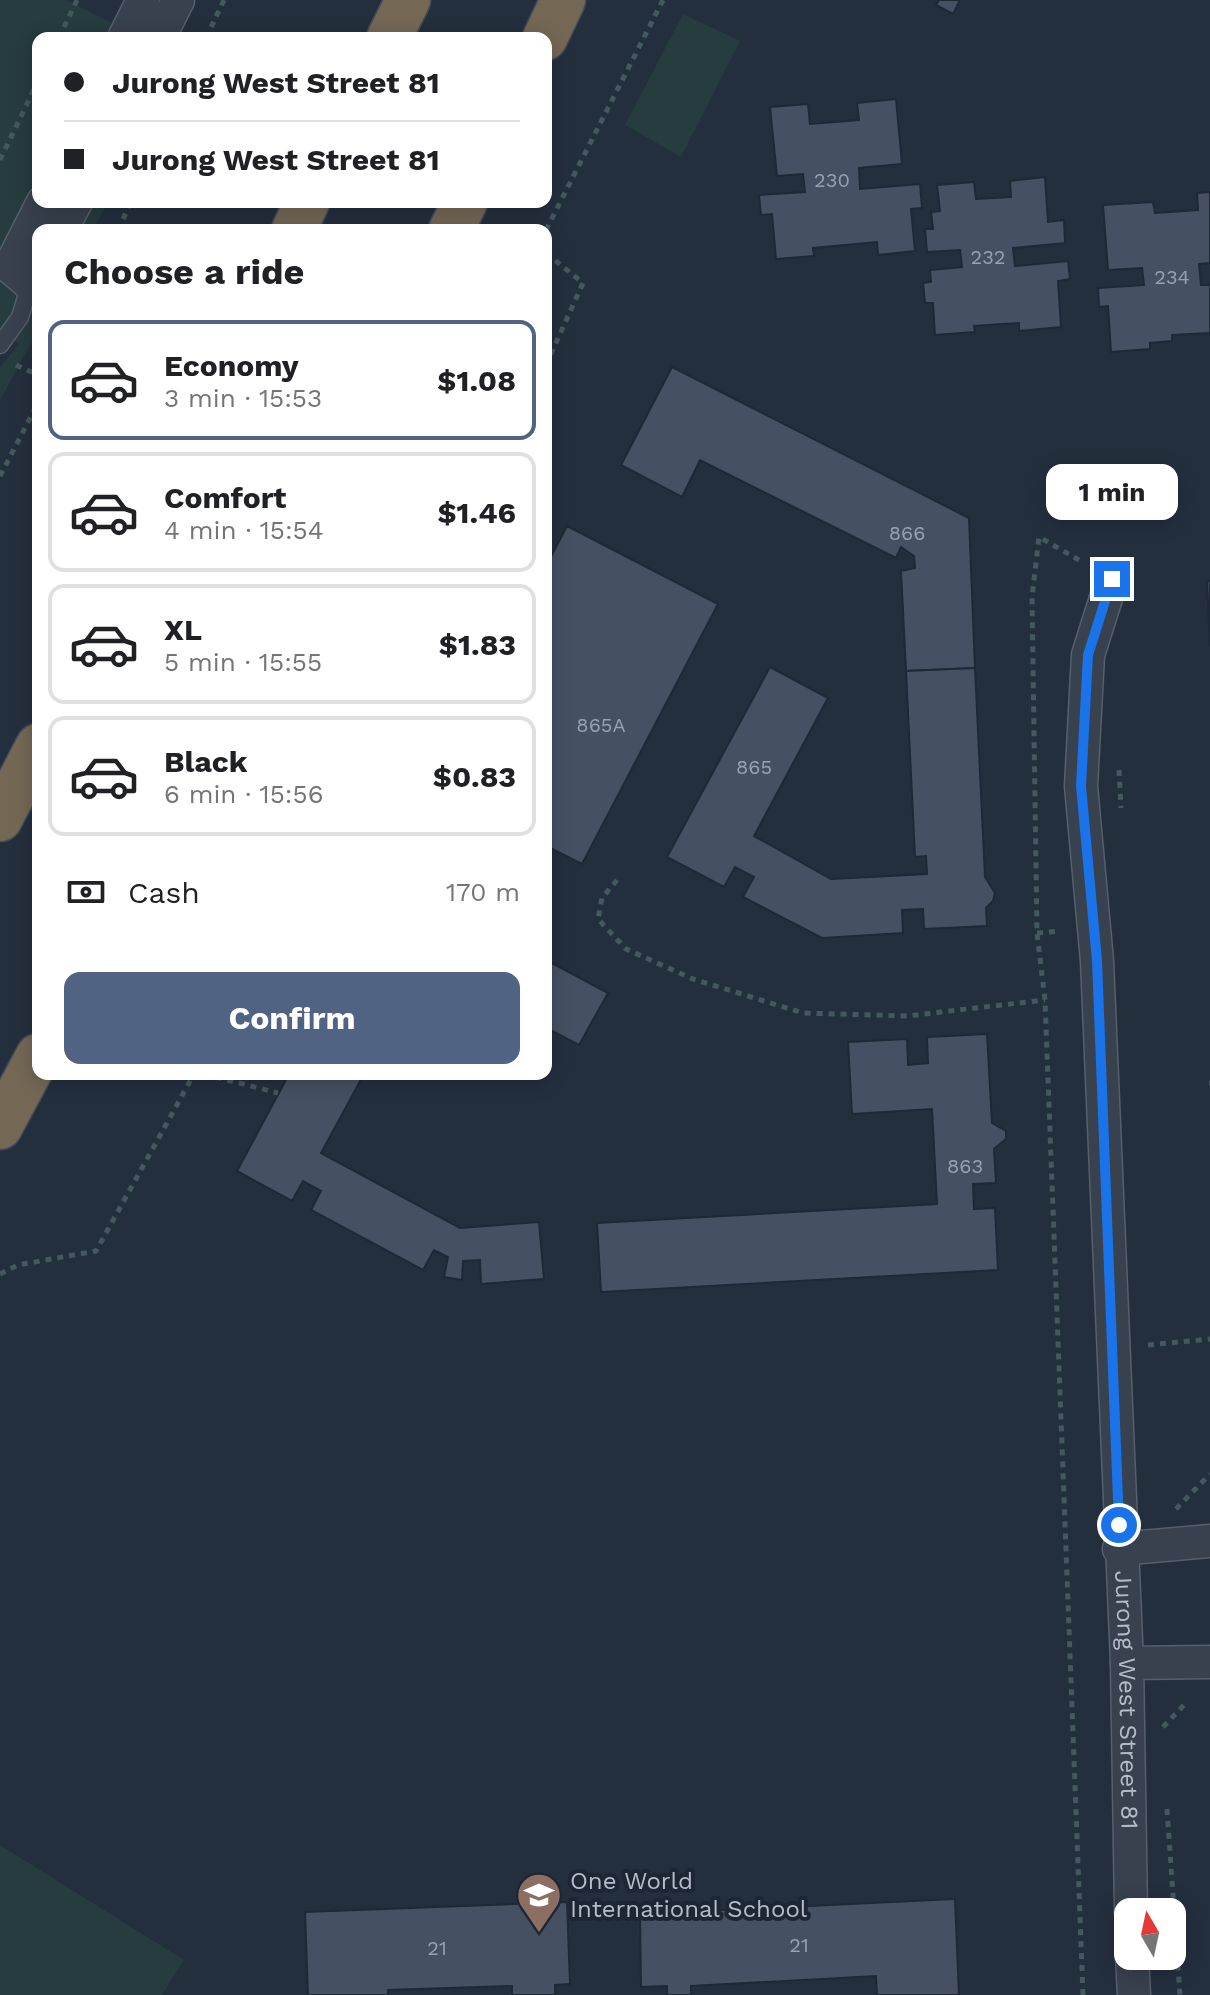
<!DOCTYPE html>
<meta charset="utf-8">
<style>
body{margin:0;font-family:"Work Sans",sans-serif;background:#f6f6f6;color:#202124;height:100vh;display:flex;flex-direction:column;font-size:30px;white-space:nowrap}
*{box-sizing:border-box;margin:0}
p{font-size:26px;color:#757577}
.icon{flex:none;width:44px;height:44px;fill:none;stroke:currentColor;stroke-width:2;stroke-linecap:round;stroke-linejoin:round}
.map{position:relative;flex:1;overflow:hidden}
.details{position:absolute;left:32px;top:224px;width:520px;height:856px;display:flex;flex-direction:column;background:#fff;border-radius:16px;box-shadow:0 4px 20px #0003}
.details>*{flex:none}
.banner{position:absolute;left:32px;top:32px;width:520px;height:176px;border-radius:16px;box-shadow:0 4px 20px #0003;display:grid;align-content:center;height:176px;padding:0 32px;background:#fff}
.needle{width:52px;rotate:351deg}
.controls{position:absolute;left:1114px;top:1898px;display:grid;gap:16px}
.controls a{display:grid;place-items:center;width:72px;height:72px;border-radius:16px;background:#fff;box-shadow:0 4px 20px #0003;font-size:40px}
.end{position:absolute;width:36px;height:36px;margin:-18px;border:10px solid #1a73e8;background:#fff;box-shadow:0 0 0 4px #fff}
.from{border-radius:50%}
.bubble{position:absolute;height:56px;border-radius:16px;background:#fff;box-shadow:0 4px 20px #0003;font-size:26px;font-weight:700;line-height:56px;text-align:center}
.banner b{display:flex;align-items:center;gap:28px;height:76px;font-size:30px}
.banner b+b{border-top:2px solid #e0e0e0}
.banner i{width:20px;height:20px;background:#202124}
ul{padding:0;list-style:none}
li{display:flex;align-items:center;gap:24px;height:120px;margin:0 16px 12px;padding:0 16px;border:4px solid #e0e0e0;border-radius:16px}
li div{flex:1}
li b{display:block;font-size:30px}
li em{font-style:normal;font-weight:700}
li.active{border-color:#506383}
li>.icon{width:72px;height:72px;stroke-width:1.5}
h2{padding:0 32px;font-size:36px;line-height:96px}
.pay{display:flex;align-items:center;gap:20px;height:88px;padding:0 32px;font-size:30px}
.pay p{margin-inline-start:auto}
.primary-button{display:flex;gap:16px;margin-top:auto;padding:16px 32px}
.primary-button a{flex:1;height:92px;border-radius:16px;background:#506383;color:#fff;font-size:32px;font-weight:700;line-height:92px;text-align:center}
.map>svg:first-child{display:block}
</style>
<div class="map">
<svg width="1210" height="1995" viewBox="0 0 1210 1995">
<rect width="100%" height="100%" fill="#242f3e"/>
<g fill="#263c3f">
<path d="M0,0H66L142,38H38V202H108L93,230H38V331L0,400V367L19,344L0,328Z"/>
<path d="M683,14L740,41L681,157L625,125Z"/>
<path d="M0,1845L184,1960L162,1995H0Z"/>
</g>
<g fill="#455162" stroke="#1f2835" stroke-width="2">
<path d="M939,0H960L953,14L936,5Z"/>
<path d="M896,99L902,164L859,168L860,189L920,184L922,208L911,209L915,251L878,255L877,242L813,248L814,256L776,259L772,214L761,215L759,195L805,192L803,174L777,176L770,107L808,104L810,124L859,120L857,103Z"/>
<path d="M1045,177L1048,222L1064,220L1065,243L1013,248L1015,266L1068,261L1070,279L1058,281L1061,327L1019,331V323L974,326L975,332L935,335L933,303H925L923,283L931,282L930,270L962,267L960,250L927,252L925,229H933L931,212L940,211L937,185L974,182L976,199L1011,197L1010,181Z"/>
<path d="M1210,192V263L1199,264L1201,285H1210V333L1172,335V341L1150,343V349L1111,352L1108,306L1099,307L1098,288L1144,285L1142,268L1108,270L1103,205L1153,202L1155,213L1198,210L1197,193Z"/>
<path d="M672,367L969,518L975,668L906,671L901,571L915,568L914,556L901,547L896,558L700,460L682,497L621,465Z"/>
<path d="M567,526L718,604L582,864L546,846V566Z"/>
<path d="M1207,581H1210V646Z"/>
<path d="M770,667L828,698L754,836L831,879L927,874L926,856L915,857L906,671L975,668L985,877L995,893L993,901L986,908L987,926L924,929L923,909L902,910L903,933L822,938L743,897L754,877L735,867L724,887L667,857Z"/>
<path d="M550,962L608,993L579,1045L546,1028V969Z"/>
<path d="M987,1034L992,1123L1006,1131V1139L994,1149L996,1183L973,1184L974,1209L995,1208L998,1270L601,1292L597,1223L937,1204L932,1109L852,1114L848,1042L907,1039L908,1065L928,1063L927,1037Z"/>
<path d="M289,1074H364L321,1153L460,1228L539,1222L544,1279L481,1284L480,1260L463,1261L462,1280L444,1277L448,1257L434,1250L423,1270L311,1210L321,1191L303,1181L292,1201L237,1171Z"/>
<path d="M955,1899L959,1995H877L876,1976L691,1986V1995H667V1986L641,1987L640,1914Z"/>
<path d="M567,1902L570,1984L555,1985V1995H512V1986L388,1990V1995H308L305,1912Z"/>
</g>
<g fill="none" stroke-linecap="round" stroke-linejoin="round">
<g stroke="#565f6c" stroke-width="19">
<path id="service" d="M0,345L20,317L30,284"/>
</g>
<g stroke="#565f6c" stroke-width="35">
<g id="minor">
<path d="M124,38L143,0"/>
<path d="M159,38L178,0"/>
<path d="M61,230L76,202"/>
<path d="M38,270L30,284L10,267L43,202"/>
<path id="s1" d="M1112,579L1088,655L1081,786L1097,961L1127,1663L1131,1912"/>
<path d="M1119,1549L1210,1541"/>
<path d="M1127,1663L1210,1662"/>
<path d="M1132,1956L1134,1995"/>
</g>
</g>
<g stroke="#434c59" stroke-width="47">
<g id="motorway">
<path d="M389,38L408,0"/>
<path d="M545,38L563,0"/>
<path d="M294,230L307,202"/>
<path d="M451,230L465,202"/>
<path d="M0,819L38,746"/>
<path d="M0,1127L38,1056"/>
</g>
</g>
<g stroke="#44595c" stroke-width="5" stroke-dasharray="6 6" stroke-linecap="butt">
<path d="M59,38L77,0"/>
<path d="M206,38L224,0"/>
<path d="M0,160L38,81"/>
<path d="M118,230L131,202"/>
<path d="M546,230L663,0"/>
<path d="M546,253L583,283L546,365"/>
<path d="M16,365L38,375"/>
<path d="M546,446L548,444"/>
<path d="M0,476L38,403"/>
<path d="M1119,770L1121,808"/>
<path d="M617,880L602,898L598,919L626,949L693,979L803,1013L907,1016L1045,1000"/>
<path d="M1037,933L1060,931"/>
<path d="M204,1074L278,1093"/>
<path d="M1209,1083H1210"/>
<path d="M0,1274L18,1265L96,1251L194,1074"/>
<path d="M1148,1345L1210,1339"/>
<path d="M1176,1509L1210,1474"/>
<path d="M1163,1727L1185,1704"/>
<path d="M1167,1809L1180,1995"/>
<path d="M1083,1995L1045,1000L1037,933L1032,597L1039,537L1084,563"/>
</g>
<use href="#service" stroke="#38414e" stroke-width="16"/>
<use href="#minor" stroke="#38414e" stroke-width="32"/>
<use href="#motorway" stroke="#746855" stroke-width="44"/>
</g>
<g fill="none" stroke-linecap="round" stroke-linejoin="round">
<path stroke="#1a73e8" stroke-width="10" d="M1112,579L1088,655L1081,786L1097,961L1119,1525"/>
</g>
<defs>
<g id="school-pin" transform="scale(2.3)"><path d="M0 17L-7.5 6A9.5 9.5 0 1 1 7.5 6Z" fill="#8d6e63" stroke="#1d2633"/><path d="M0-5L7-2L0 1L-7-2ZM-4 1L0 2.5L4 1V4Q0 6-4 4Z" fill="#fff"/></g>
</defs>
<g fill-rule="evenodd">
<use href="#school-pin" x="539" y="1895"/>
</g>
<g text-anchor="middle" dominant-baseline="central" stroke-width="8" stroke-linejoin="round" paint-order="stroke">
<g font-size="20" fill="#98a1af">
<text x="832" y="180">230</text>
<text x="988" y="257">232</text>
<text x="1172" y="277">234</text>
<text x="907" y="533">866</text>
<text x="601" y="725">865A</text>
<text x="754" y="767">865</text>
<text x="965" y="1166">863</text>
<text x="799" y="1945">21</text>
<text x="437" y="1948">21</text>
</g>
<g font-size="24" fill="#b4bcc9" stroke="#1d2633">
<text stroke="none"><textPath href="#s1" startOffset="1126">Jurong West Street 81</textPath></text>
</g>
<g font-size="24" fill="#b4bcc9" stroke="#1d2633" text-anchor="start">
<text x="570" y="1881">One World<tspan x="570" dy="28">International School</tspan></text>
</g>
</g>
</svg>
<div class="controls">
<a><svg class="needle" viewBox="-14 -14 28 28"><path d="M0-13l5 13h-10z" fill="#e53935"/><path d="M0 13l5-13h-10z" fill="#757577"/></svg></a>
</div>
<i class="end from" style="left:1119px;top:1525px"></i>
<i class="end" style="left:1112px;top:579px"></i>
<div class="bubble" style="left:1046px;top:464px;width:132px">1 min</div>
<div class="banner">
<b><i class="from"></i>Jurong West Street 81</b>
<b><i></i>Jurong West Street 81</b>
</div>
<section class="details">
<h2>Choose a ride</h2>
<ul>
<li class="active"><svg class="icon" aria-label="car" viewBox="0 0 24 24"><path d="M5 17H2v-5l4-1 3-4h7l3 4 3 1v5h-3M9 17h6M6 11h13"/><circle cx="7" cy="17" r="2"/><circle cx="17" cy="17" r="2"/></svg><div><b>Economy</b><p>3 min · 15:53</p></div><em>$1.08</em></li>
<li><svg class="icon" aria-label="car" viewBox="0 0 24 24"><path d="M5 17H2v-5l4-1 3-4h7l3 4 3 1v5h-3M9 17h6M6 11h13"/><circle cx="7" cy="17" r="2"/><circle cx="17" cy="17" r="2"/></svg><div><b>Comfort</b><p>4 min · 15:54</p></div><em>$1.46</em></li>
<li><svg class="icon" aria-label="car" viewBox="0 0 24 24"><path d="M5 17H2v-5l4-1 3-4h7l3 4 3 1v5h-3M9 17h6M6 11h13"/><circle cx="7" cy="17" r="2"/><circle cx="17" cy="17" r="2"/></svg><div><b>XL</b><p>5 min · 15:55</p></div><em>$1.83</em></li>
<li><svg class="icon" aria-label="car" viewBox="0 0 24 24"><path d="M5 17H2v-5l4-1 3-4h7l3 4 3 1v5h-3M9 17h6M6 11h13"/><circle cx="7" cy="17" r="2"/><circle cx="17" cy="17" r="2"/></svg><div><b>Black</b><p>6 min · 15:56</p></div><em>$0.83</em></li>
</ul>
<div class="pay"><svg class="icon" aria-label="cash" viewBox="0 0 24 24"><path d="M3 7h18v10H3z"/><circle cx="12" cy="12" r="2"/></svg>Cash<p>170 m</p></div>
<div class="primary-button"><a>Confirm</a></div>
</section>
</div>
